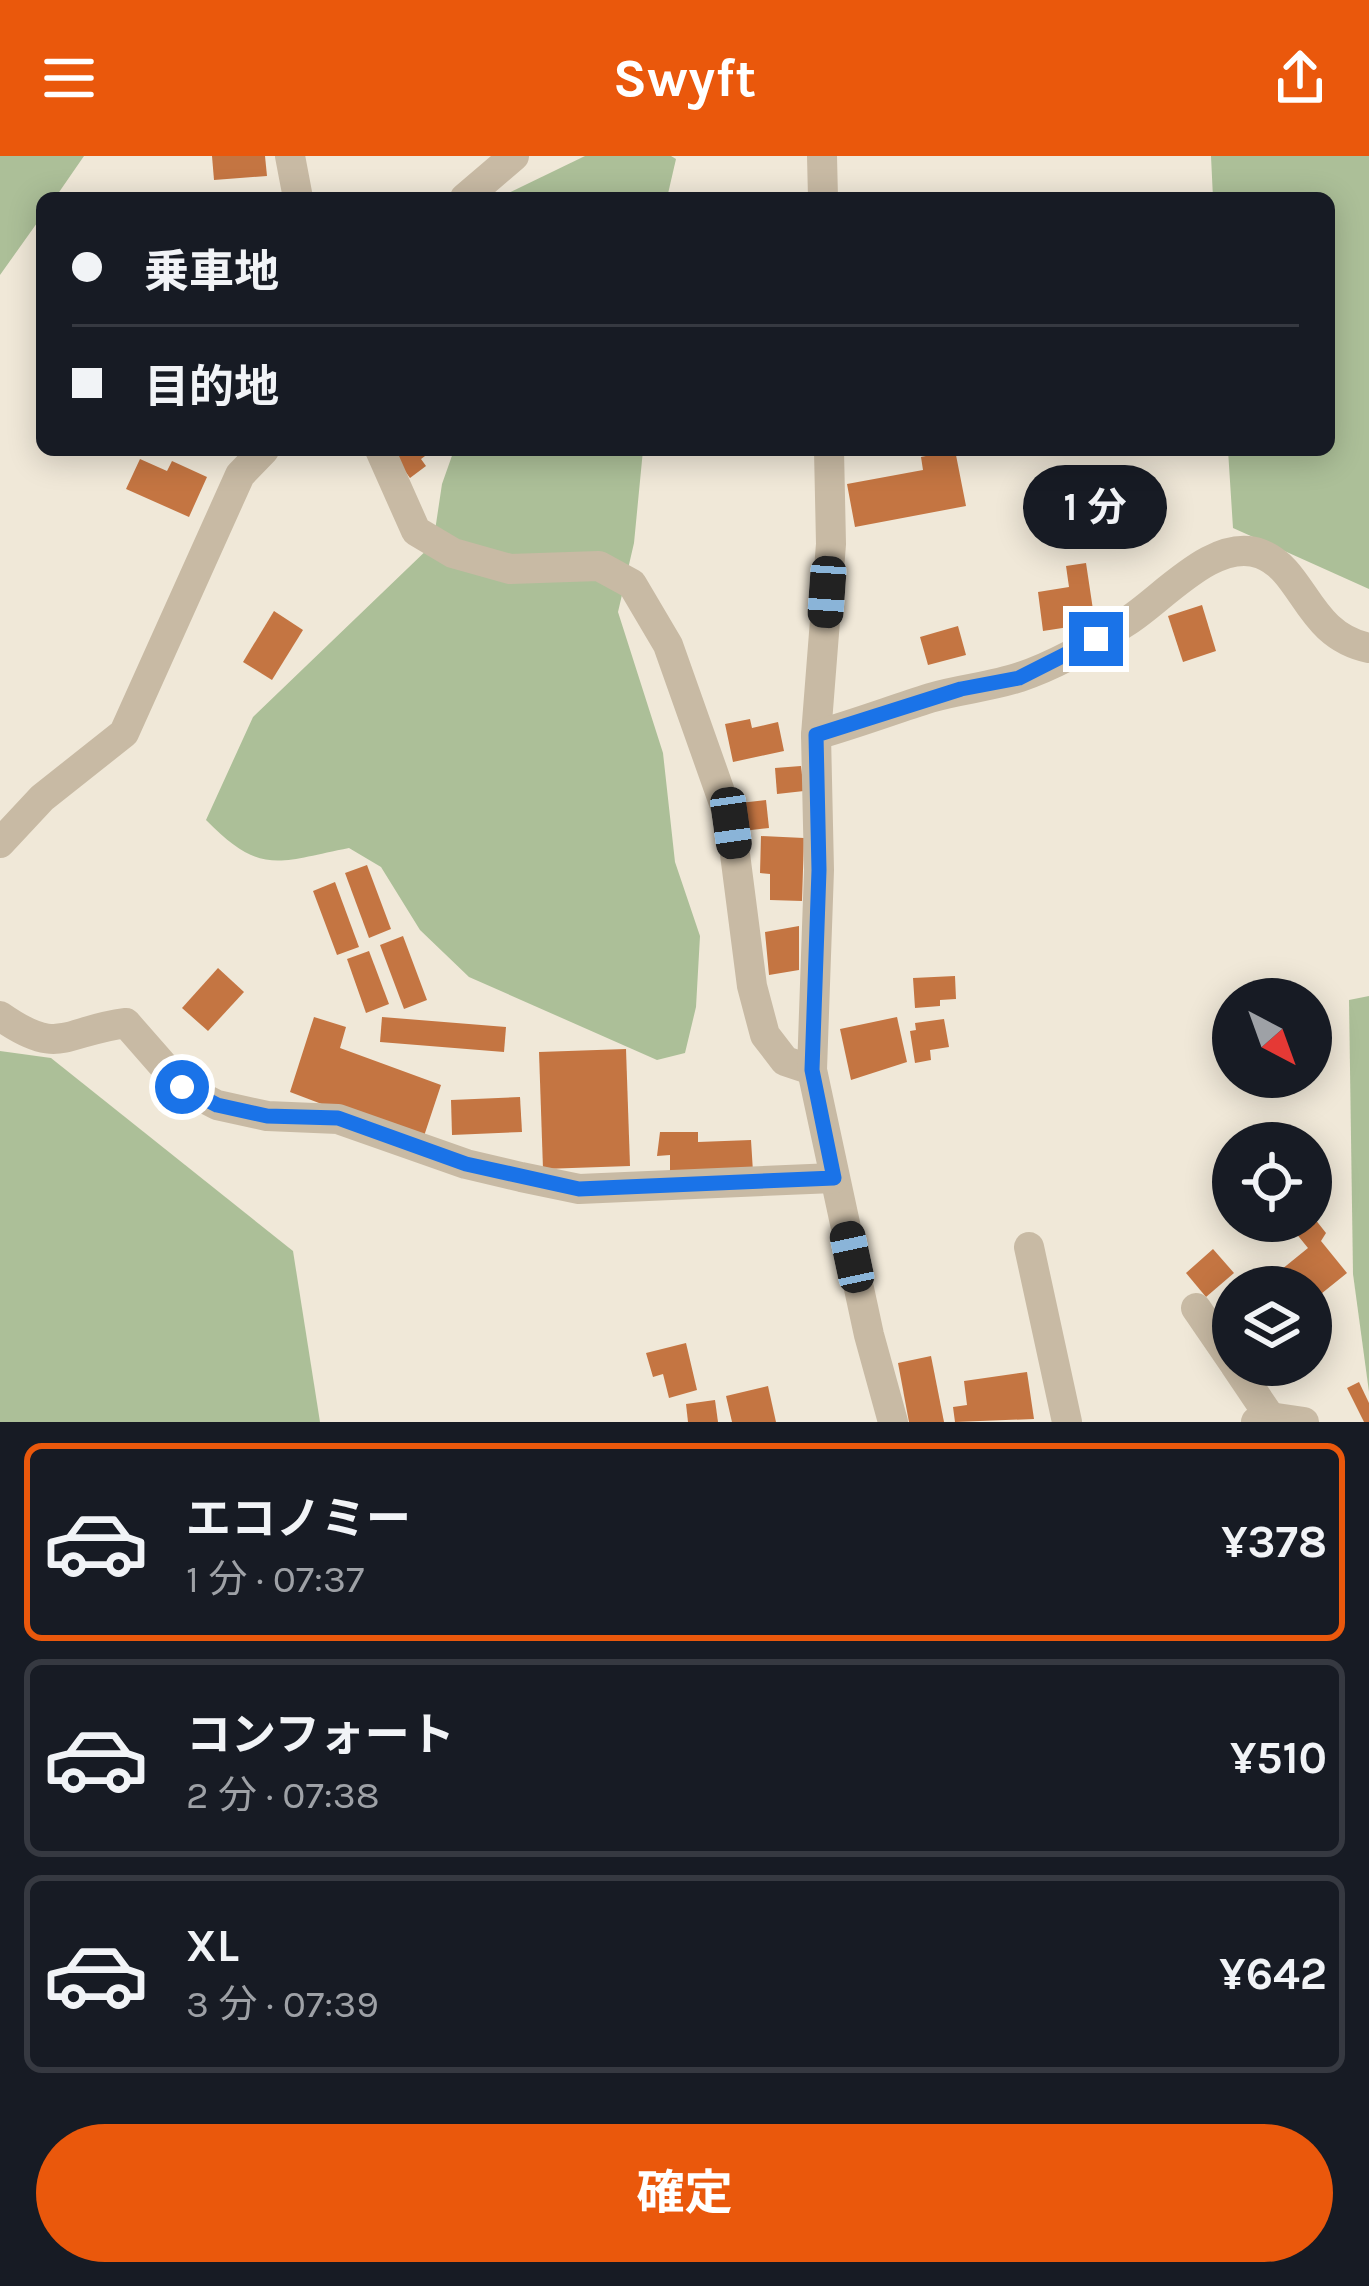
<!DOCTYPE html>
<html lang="ja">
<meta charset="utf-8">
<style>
body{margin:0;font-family:Karla,"Noto Sans JP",sans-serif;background:#20242c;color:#f1f3f6;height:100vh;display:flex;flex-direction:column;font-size:45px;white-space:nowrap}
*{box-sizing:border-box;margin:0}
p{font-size:39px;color:#9ea1a6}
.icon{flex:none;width:66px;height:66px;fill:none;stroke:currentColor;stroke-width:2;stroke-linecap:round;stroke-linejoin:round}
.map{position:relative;height:1266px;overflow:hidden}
.drawer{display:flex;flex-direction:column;background:#171b24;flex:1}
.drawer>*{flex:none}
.banner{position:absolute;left:36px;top:36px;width:1299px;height:264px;border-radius:18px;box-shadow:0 6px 30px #0003;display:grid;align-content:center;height:264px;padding:0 36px;background:#171b24}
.needle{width:78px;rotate:139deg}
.tools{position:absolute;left:1212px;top:822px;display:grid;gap:24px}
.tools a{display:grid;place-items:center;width:120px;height:120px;border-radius:50%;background:#171b24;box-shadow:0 6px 30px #0003;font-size:60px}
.end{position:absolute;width:54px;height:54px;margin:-27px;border:15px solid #1a73e8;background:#fff;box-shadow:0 0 0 6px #fff}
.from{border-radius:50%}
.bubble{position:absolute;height:84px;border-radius:42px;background:#171b24;box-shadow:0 6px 30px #0003;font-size:39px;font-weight:700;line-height:84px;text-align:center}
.car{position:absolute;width:36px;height:72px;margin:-36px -18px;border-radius:15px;box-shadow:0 0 9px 3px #0007;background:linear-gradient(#222 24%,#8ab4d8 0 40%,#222 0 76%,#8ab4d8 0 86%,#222 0)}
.banner b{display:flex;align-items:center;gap:42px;height:114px;font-size:45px}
.banner b+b{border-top:3px solid #363941}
.banner i{width:30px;height:30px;background:#f1f3f6}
ul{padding:21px 0 0;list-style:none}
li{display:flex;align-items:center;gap:36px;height:198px;margin:0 24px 18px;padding:0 12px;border:6px solid #363941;border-radius:18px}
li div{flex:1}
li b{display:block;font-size:45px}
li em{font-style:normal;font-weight:700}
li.current{border-color:#ea580c}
li>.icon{width:108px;height:108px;stroke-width:1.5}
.button{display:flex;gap:24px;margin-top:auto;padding:24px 36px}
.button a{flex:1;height:138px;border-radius:72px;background:#ea580c;color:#fff;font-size:48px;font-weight:700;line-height:138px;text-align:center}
header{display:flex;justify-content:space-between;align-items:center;height:156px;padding:0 36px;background:#ea580c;color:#fff;font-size:54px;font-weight:700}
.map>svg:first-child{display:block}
</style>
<header><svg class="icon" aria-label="menu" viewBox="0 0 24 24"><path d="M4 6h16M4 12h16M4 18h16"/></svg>Swyft<svg class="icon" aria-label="share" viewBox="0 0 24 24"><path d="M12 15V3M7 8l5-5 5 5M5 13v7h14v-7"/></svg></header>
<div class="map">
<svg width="1369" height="1266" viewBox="0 0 1369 1266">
<rect width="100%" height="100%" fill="#f0e8d8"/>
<g fill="#acbf98">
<path d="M0,0H84L55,42H42V60L0,119Z"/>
<path d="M585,0H671L676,3L667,42H498Z"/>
<path d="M1211,0H1369V433L1233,372L1228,294H1329V42H1213Z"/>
<path d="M454,294H643L634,387L618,456L663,597L675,706L700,780L696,851L685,897L657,904L469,821L420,774L381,711L349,692C278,706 261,720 206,664L253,561L433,388L442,328Z"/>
<path d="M1369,840V1236L1353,1118L1349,844Z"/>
<path d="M0,895L51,902L293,1095L320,1266H0Z"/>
</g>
<g fill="#c47542">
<path d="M212,0H265L267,20L214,24Z"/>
<path d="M390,294H433L421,303L426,310L410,322Z"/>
<path d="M955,294L966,350L855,371L847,328L923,314L921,301Z"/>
<path d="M140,303L167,315L172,305L207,321L189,361L126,333Z"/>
<path d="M1086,407L1095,467L1043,475L1038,436L1069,431L1066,410Z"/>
<path d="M1202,449L1216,495L1183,506L1168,460Z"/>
<path d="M274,455L303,474L272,524L243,506Z"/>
<path d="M958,470L966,499L928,509L920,481Z"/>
<path d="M750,563L752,572L778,566L784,595L733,606L725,568Z"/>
<path d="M801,610L804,635L777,638L775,612Z"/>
<path d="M766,644L769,672L743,675L740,647Z"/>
<path d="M761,680L804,682L802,745L770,744V718L760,717Z"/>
<path d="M367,709L391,773L369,782L345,717Z"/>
<path d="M335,726L359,791L337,799L313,735Z"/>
<path d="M799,770V814L769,819L765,776Z"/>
<path d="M403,780L427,844L404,853L380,789Z"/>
<path d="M369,795L389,848L366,857L347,803Z"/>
<path d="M218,812L244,836L208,875L182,852Z"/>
<path d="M955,820L956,843L940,844V850L915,852L913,822Z"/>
<path d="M314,861L346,871L340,892L441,929L422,986L290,936Z"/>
<path d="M382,861L506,871L504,896L380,886Z"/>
<path d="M897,861L907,906L851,924L840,873Z"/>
<path d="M944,863L949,891L930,894L931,904L915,907L910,875L916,874L915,867Z"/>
<path d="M626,893L630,1010L543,1013L539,896Z"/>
<path d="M520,941L522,976L452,979L451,944Z"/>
<path d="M660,976H698V986L751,984L753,1016L670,1020V999L657,1000Z"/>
<path d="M1311,1058L1326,1077L1321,1085L1347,1117L1311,1146V1131H1260L1308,1092L1286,1065H1311Z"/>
<path d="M1213,1093L1234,1117L1206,1141L1186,1117Z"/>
<path d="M686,1187L697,1234L669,1242L663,1218L653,1221L646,1197Z"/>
<path d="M931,1200L944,1266H909L898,1207Z"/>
<path d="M1027,1216L1034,1263L955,1266L953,1251L967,1249L964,1225Z"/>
<path d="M1359,1226L1369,1247V1266H1364L1347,1232Z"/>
<path d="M768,1230L776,1266H732L726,1240Z"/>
<path d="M715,1244L718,1266H688L686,1248Z"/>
</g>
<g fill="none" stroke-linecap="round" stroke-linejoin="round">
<g stroke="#c8baa4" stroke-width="30">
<path d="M290,0L298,42"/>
<path d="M822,0L823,42"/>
<path d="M465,42L514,0"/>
<path d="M380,294L416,375L453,397L510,413L599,410L632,428L668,489L731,667L752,830L765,879L785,905L812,914"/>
<path d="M829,294L831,388L816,579L819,714L812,914L869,1179L893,1266"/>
<path d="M816,579C855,568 892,554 930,542C959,533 991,531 1020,521C1056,509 1094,487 1126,466C1162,444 1214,380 1261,398C1305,415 1306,479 1369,492"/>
<path d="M0,687L42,642L124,577L240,319L264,294"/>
<path d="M0,860C60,902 63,875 126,867L182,931L217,949L267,960L338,963L466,1008L521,1021L579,1033L834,1022"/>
<path d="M1029,1091L1067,1266"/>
<path d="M1196,1152L1233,1206"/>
<path d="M1235,1209L1270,1261"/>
<path d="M1256,1266L1270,1261L1304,1266"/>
</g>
</g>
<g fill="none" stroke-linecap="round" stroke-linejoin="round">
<path stroke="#1a73e8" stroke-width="15" d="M182,931L217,949L267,960L338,962L466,1008L579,1033L834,1022L812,914L819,714L816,579L961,533L1019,522L1096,483"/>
</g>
</svg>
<div class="tools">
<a><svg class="needle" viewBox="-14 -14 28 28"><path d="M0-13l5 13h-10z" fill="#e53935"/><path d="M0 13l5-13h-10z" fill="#9ea1a6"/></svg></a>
<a><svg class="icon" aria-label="locate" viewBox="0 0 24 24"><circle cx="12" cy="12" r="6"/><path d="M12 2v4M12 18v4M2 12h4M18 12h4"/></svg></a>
<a><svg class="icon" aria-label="layers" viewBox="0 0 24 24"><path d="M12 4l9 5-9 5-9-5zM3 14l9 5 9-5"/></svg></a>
</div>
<i class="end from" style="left:182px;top:931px"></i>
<i class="end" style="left:1096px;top:483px"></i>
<div class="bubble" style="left:1023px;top:309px;width:144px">1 分</div>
<i class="car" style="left:827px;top:436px;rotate:184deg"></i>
<i class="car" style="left:731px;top:667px;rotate:172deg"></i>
<i class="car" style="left:852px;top:1101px;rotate:348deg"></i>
<div class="banner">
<b><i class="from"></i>乗車地</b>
<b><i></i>目的地</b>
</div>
</div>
<section class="drawer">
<ul>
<li class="current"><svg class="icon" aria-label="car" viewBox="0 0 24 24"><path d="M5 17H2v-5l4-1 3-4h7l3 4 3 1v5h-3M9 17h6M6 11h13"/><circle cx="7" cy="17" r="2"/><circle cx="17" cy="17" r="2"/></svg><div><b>エコノミー</b><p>1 分 · 07:37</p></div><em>¥378</em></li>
<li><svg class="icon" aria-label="car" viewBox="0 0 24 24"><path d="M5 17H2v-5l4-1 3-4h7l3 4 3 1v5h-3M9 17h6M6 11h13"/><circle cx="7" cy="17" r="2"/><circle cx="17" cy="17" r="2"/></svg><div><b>コンフォート</b><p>2 分 · 07:38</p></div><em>¥510</em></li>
<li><svg class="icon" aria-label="car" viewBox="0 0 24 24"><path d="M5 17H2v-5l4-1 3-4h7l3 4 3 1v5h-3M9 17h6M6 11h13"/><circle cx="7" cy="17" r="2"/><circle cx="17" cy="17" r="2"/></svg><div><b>XL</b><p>3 分 · 07:39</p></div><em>¥642</em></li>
</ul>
<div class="button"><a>確定</a></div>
</section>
